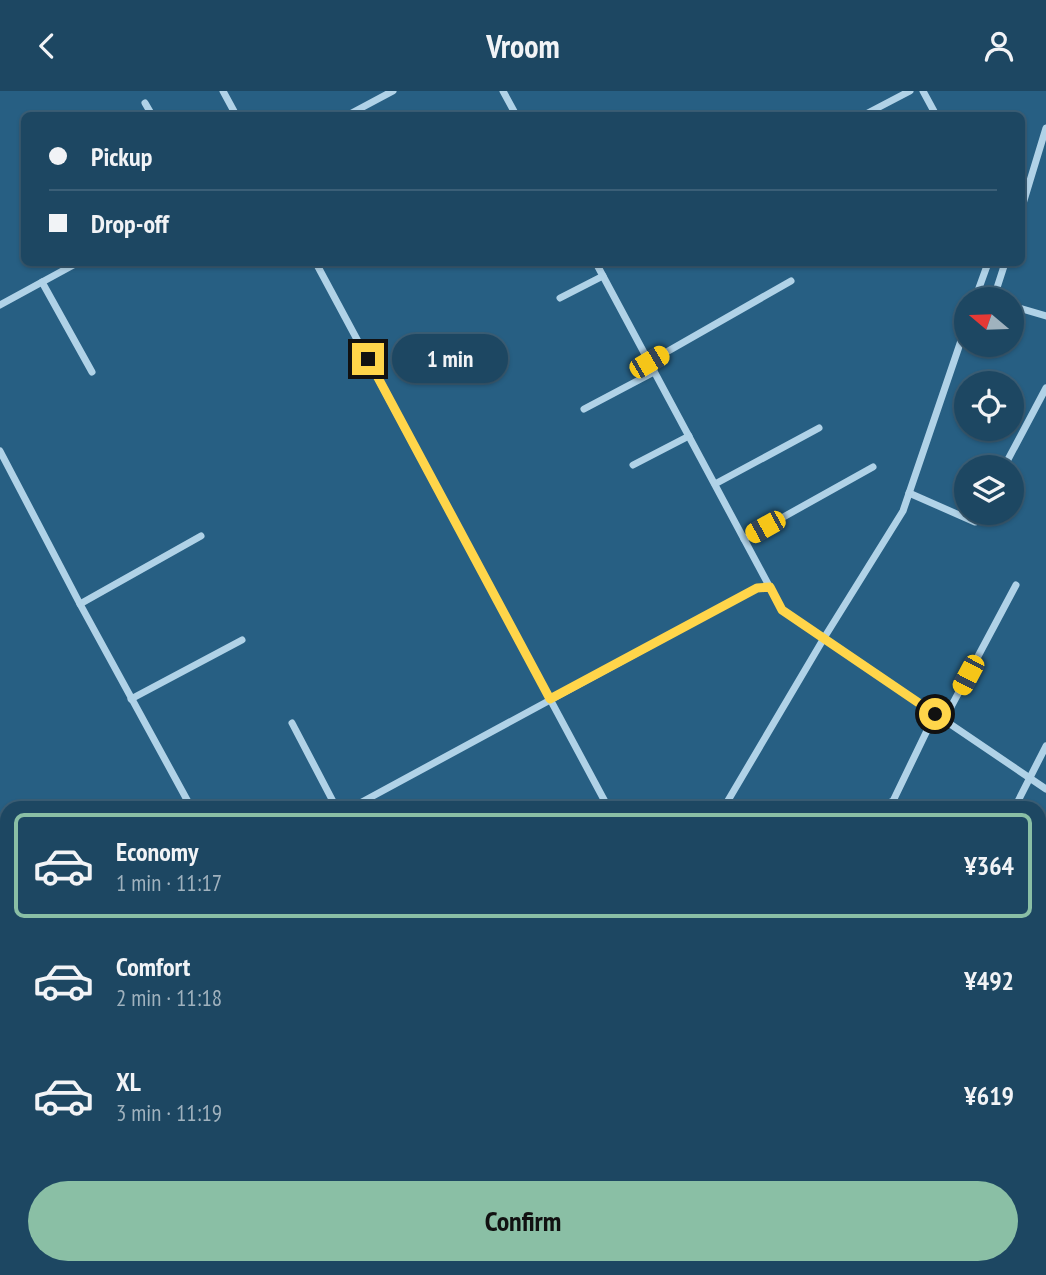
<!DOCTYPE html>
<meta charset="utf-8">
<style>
body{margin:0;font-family:"PT Sans Narrow",sans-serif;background:#254e68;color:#f1f3f6;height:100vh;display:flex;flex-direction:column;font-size:26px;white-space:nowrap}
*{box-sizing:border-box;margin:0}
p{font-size:23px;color:#a0b2be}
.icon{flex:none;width:38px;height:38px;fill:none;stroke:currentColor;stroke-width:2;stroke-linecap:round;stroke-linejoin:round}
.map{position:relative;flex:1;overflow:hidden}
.details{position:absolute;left:0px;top:710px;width:1046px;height:474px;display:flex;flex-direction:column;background:#1d4762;border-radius:21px 21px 0 0;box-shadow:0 2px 5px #0004,0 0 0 2px #3b5f77}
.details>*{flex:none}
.hud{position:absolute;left:21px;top:21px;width:1004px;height:154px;border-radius:10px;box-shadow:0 2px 5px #0004,0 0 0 2px #3b5f77;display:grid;align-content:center;height:154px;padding:0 28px;background:#1d4762}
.needle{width:46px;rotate:289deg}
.fabs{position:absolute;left:954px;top:196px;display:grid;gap:14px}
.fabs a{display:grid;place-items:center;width:70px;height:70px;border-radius:50%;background:#1d4762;box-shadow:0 2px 5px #0004,0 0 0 2px #3b5f77;font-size:35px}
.end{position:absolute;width:32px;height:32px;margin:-16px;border:9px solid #ffd54a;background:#111;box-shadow:0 0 0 4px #111}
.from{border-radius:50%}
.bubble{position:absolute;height:49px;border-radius:24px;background:#1d4762;box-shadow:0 2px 5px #0004,0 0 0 2px #3b5f77;font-size:23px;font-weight:600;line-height:49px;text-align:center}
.car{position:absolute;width:21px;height:42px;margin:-21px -10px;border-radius:9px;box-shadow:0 0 5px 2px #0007;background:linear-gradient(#f5c518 24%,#345 0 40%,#f5c518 0 76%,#345 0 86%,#f5c518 0)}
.hud b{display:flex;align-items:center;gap:24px;height:66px;font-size:26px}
.hud b+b{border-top:2px solid #3b5f77}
.hud i{width:18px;height:18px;background:#f1f3f6}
ul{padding:12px 0 0;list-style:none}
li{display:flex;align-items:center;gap:21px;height:105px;margin:0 14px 10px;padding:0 14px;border:4px solid transparent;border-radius:10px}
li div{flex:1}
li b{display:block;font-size:26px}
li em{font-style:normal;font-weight:600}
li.current{border-color:#8abfa5}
li>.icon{width:63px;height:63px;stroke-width:1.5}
.cta{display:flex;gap:14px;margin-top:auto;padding:14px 28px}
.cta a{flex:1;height:80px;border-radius:42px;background:#8abfa5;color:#111;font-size:28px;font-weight:600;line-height:80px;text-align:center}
header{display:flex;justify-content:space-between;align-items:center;height:91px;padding:0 28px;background:#1d4762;font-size:32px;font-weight:600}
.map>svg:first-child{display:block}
</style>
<header><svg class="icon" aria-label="back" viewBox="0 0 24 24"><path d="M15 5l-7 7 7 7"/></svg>Vroom<svg class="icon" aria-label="person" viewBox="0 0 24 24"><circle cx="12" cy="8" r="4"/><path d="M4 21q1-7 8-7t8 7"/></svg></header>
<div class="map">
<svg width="1046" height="1184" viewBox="0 0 1046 1184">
<rect width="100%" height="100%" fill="#275f83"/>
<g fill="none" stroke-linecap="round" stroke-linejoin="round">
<g stroke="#b0d2e7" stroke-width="7">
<path d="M223,0L236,24"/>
<path d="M503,0L516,24"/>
<path d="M923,0L936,24"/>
<path d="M145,12L152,24"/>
<path d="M348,24L393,0"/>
<path d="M864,24L910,0"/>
<path d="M1022,116L1046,37"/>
<path d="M316,172L609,718"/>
<path d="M596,172L782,519L1046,698"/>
<path d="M42,191L92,281"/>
<path d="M560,207L603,185"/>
<path d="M975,208L988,172"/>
<path d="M997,208L994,206L1005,172"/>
<path d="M0,214L77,172"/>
<path d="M1012,215L1046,225"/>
<path d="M649,271L791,190"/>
<path d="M584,318L654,281"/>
<path d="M0,360L80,513L192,718"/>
<path d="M633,374L689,345"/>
<path d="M1004,376L1046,297"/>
<path d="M715,393L819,337"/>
<path d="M909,402L975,431L980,422"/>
<path d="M744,448L873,376"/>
<path d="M80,513L201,445"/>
<path d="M131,608L242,549"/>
<path d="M944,629L1016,494"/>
<path d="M292,632L337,718"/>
<path d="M349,718L757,497L770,496"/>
<path d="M723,718L824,547L903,420L966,235"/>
<path d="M877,718L893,710L935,623"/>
<path d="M1014,718L1046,655"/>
<path d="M0,907L7,904"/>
<path d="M1040,948L1046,935"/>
<path d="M0,1060L7,1056"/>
<path d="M1040,1066L1046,1070"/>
<path d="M0,1146L7,1159"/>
<path d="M17,1178L20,1184"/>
<path d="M472,1178L482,1184"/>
<path d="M668,1178L680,1184"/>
<path d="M412,1184L417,1178"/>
<path d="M560,1184L564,1178"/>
<path d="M775,1184L778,1178"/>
<path d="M925,1184L928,1178"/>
</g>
</g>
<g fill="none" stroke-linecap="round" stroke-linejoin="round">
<path stroke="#ffd54a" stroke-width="9" d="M368,268L550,608L757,497L770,496L782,519L935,623"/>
</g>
</svg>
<div class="fabs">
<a><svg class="needle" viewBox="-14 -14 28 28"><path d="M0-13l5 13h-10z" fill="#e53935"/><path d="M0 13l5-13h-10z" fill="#a0b2be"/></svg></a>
<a><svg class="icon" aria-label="locate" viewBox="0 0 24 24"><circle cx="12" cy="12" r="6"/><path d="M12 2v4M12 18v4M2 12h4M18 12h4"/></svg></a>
<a><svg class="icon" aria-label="layers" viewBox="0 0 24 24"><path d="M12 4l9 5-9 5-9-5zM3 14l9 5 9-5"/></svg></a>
</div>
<i class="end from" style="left:935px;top:623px"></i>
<i class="end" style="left:368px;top:268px"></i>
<div class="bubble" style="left:392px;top:243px;width:116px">1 min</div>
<i class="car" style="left:649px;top:271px;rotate:60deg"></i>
<i class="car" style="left:765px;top:436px;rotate:241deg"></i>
<i class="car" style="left:968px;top:584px;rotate:208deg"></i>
<div class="hud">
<b><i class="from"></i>Pickup</b>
<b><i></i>Drop-off</b>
</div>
<section class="details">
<ul>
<li class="current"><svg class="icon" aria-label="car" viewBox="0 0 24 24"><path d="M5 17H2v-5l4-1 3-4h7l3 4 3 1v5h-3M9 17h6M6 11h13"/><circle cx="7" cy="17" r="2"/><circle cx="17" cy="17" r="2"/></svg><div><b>Economy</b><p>1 min · 11:17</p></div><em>¥364</em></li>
<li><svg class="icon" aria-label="car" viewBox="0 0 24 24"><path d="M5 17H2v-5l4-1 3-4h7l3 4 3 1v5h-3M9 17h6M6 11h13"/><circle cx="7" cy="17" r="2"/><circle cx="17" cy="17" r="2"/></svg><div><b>Comfort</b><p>2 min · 11:18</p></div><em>¥492</em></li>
<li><svg class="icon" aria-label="car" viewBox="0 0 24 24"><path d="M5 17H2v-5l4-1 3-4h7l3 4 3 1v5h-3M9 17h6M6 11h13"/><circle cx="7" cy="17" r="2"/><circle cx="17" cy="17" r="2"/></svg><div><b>XL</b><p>3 min · 11:19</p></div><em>¥619</em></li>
</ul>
<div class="cta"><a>Confirm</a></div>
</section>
</div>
